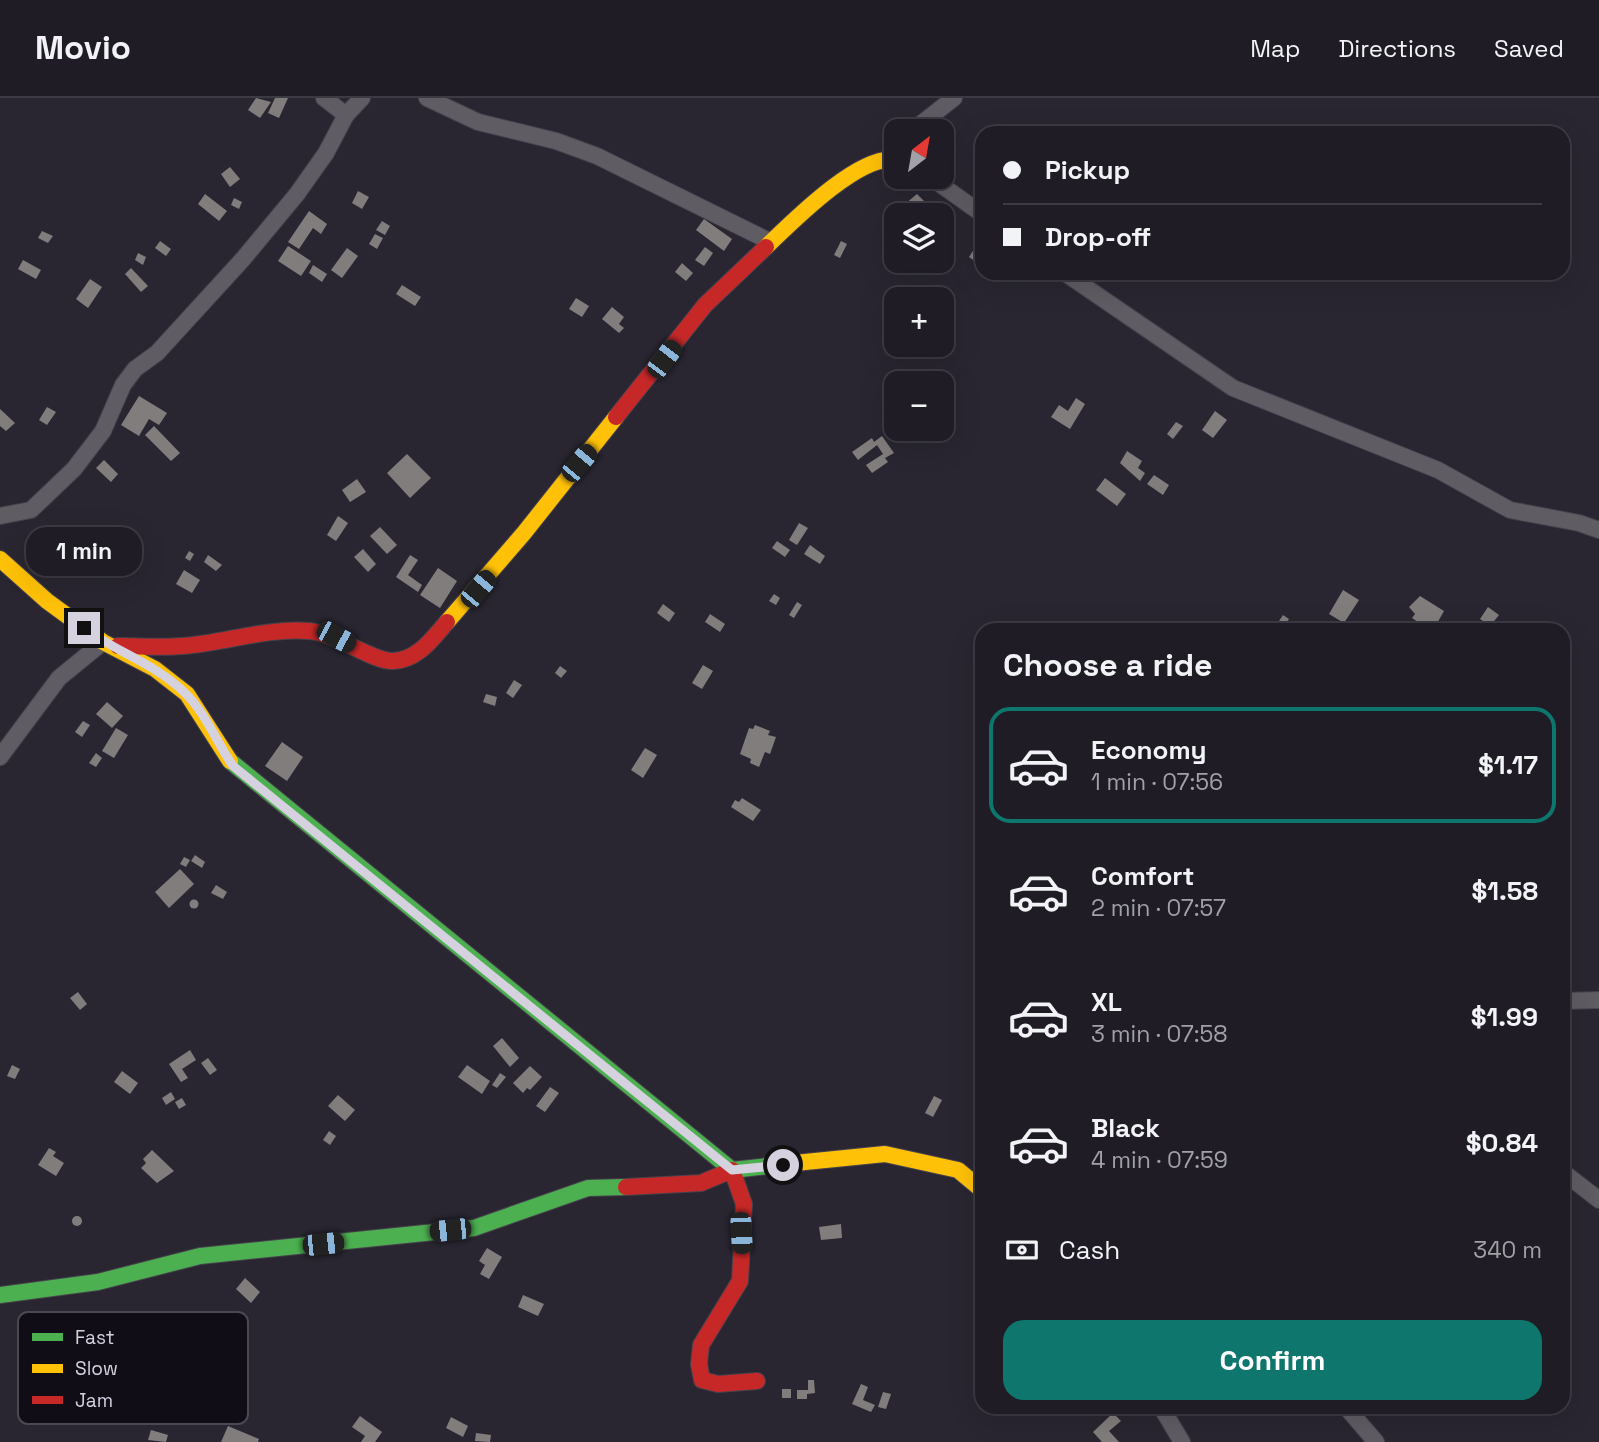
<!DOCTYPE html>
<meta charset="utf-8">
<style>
body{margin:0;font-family:"Space Grotesk",sans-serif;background:#27252d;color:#f1f3f6;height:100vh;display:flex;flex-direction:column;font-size:26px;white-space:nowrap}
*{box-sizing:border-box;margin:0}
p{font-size:23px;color:#a1a1a7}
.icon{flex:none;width:38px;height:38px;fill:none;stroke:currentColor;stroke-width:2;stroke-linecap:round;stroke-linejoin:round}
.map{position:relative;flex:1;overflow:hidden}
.sheet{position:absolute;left:975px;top:525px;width:595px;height:791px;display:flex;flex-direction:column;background:#1f1c25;border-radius:21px;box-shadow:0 7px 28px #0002,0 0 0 2px #3c3a42}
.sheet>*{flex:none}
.top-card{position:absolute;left:975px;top:28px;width:595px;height:154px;border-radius:21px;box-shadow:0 7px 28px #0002,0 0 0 2px #3c3a42;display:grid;align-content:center;height:154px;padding:0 28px;background:#1f1c25}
.needle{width:46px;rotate:31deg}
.fabs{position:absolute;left:884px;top:21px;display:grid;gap:14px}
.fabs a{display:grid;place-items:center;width:70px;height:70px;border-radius:14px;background:#1f1c25;box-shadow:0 7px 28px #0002,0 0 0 2px #3c3a42;font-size:35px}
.end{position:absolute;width:32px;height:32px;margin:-16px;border:9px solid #d6d1df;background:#111;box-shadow:0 0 0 4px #111}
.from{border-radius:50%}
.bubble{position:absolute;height:49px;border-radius:21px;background:#1f1c25;box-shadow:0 7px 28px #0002,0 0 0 2px #3c3a42;font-size:23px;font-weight:600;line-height:49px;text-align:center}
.car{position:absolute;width:21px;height:42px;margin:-21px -10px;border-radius:9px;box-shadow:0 0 5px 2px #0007;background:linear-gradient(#222 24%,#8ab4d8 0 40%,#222 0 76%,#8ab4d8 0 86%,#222 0)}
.top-card b{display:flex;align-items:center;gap:24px;height:66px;font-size:26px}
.top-card b+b{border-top:2px solid #3c3a42}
.top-card i{width:18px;height:18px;background:#f1f3f6}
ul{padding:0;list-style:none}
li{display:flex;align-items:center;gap:21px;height:116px;margin:0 14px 10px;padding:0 14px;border:4px solid transparent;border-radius:21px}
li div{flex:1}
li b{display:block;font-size:26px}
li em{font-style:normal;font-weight:600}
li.on{border-color:#0f766e}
li>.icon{width:63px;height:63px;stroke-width:1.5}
h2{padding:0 28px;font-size:32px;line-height:84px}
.pay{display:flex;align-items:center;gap:18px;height:77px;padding:0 28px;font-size:26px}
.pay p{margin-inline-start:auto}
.action{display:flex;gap:14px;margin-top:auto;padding:14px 28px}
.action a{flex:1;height:80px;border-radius:21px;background:#0f766e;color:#fff;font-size:28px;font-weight:600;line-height:80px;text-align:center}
header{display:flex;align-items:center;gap:42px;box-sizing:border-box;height:98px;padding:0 35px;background:#1f1c25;border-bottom:2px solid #3c3a42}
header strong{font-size:33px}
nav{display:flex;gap:38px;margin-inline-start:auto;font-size:24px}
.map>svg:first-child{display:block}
</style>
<header>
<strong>Movio</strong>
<nav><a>Map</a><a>Directions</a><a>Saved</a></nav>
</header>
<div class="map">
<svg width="1599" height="1344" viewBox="0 0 1599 1344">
<rect width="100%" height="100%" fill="#292631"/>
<g fill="#827d7d">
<path d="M256,0L271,4L260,20L248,12Z"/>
<path d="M275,0H288L279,20L268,15Z"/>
<path d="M230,69L240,81L230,89L221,76Z"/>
<path d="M358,93L369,99L362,111L352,105Z"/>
<path d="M205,96L227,113L219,123L198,106Z"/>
<path d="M917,96L926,105L915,116L905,106Z"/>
<path d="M234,100L242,104L239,111L231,107Z"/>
<path d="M309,113L327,126L321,136L313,130L299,151L288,144Z"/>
<path d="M704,121L732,141L724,153L696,132Z"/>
<path d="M382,123L390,128L385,137L376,132Z"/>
<path d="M42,133L53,138L48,145L38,140Z"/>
<path d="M375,136L383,140L377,151L369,146Z"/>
<path d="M982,139V168L969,159Z"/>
<path d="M160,143L171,151L166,158L155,150Z"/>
<path d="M841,143L847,146L840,160L834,157Z"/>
<path d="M288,148L311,163L301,178L278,163Z"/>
<path d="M705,149L713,155L704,168L695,162Z"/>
<path d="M347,150L358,158L342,180L331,172Z"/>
<path d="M138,155L146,159L143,167L135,162Z"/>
<path d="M23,162L41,172L36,181L18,171Z"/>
<path d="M682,165L693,175L686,183L675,174Z"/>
<path d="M313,167L327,176L322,184L309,175Z"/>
<path d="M131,170L148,188L141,194L125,176Z"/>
<path d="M90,181L102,189L88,210L76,201Z"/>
<path d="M402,187L421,199L415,208L396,196Z"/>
<path d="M576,200L589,208L582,219L569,211Z"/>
<path d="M612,209L624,219L619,226L624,230L619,235L602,221Z"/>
<path d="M139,298L167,315L159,327L149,321L139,338L121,327Z"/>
<path d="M1076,300L1085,306L1070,331L1051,319L1059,307L1068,313Z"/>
<path d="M47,309L56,314L47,327L39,322Z"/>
<path d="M0,311L15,325L6,333L0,328Z"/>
<path d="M1215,313L1227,322L1213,340L1202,332Z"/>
<path d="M1176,324L1183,328L1173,341L1167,336Z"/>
<path d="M154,328L180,355L171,363L145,337Z"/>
<path d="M882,338L894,355L885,360L888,364L872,375L866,367L883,356L877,347L858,362L852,354L872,340L874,344Z"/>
<path d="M1127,353L1142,363L1138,370L1145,375L1140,383L1120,365Z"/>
<path d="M407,356L431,380L410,400L387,375Z"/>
<path d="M104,362L118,376L111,384L96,370Z"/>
<path d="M1154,377L1169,387L1163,397L1147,386Z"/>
<path d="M1105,380L1126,396L1117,408L1096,392Z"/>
<path d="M357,381L366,394L350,404L342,392Z"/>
<path d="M338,418L348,425L336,443L327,437Z"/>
<path d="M799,425L808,430L797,447L789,442Z"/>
<path d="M380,429L397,447L387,456L370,438Z"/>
<path d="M777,443L790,452L785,459L772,450Z"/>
<path d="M810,447L825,458L820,466L804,456Z"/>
<path d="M363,451L376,466L368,474L354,459Z"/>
<path d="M189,453L194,456L190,463L185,460Z"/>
<path d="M208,457L222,467L216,473L204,464Z"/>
<path d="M410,457L418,462L408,477L422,487L418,494L396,479Z"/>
<path d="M438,470L457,483L440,510L420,497Z"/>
<path d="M184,472L200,482L192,495L176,486Z"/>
<path d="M1343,492L1359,502L1344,525L1329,516Z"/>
<path d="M774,496L780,500L776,507L769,503Z"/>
<path d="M1420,498L1444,513L1435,529L1431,526L1428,531L1412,520L1415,516L1409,509Z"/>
<path d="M797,504L802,507L794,520L789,517Z"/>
<path d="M663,506L675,515L669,524L657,515Z"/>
<path d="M1488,509L1499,517L1490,528L1480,521Z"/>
<path d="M710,516L725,526L720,534L705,524Z"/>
<path d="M1283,517L1289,521L1285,527L1279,523Z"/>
<path d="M703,567L713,573L702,591L692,585Z"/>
<path d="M560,568L567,573L561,580L555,575Z"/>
<path d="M514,582L522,587L513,600L506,595Z"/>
<path d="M486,596L497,599L495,608L483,604Z"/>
<path d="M107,604L123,618L112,630L96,616Z"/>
<path d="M83,623L90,627L82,639L75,634Z"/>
<path d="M755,627L770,633L768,637L776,639L770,656L765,654L759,669L750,665L751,661L740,656L749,630L753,631Z"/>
<path d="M116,630L128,637L114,660L102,653Z"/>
<path d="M282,644L303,659L287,683L265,668Z"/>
<path d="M645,650L657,657L643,680L631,672Z"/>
<path d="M96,655L102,660L96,669L89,665Z"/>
<path d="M742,700L761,712L753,723L731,709L735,702L739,704Z"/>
<path d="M195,757L205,764L202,770L191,763Z"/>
<path d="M184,759L190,762L186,769L180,766Z"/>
<path d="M180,771L194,786L169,810L155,794Z"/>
<path d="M216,787L227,794L223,801L211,795Z"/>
<circle cx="194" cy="806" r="4.5"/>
<path d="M78,894L87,906L80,912L70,900Z"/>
<path d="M502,940L519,960L510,969L493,948Z"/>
<path d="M190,952L196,962L182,971L188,980L181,984L169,966Z"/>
<path d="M208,960L217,972L210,977L201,965Z"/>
<path d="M12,967L20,971L15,981L7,978Z"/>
<path d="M467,967L490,983L482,996L458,979Z"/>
<path d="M530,968L542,979L530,992L527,990L523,995L513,985Z"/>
<path d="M122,973L138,985L130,996L114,984Z"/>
<path d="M500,975L506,979L497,990L492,987Z"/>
<path d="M550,989L559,995L545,1014L536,1008Z"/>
<path d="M171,994L175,1001L166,1007L162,1000Z"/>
<path d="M338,997L355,1012L345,1023L328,1008Z"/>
<path d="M934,998L942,1002L933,1019L925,1015Z"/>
<path d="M182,1000L186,1007L179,1011L175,1004Z"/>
<path d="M329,1033L336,1038L330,1047L323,1042Z"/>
<path d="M49,1050L56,1054L53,1058L64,1065L56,1078L38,1067Z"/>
<path d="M152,1052L174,1073L157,1085L141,1070L146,1065L143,1061Z"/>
<circle cx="77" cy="1123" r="5"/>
<path d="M841,1126L842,1140L821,1142L819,1129Z"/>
<path d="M487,1150L502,1159L489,1181L480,1176L485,1167L479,1163Z"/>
<path d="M245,1180L260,1194L251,1205L236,1191Z"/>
<path d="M523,1197L544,1206L538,1218L518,1209Z"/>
<path d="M808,1282H814L815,1295L807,1296V1301H797V1292H808Z"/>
<path d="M861,1286L868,1289L863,1302L875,1307L871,1314L852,1306Z"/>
<rect x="782" y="1291" width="9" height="9"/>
<path d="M883,1294L891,1296L886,1311L878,1309Z"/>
<path d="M1113,1315L1121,1323L1109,1333L1119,1344H1102L1093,1334Z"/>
<path d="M360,1318L382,1334L375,1344H361L365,1338L352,1329Z"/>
<path d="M451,1319L468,1328L463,1339L446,1330Z"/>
<path d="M228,1328L259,1341L258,1344H221Z"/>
<path d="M151,1332L168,1337L166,1344L148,1342Z"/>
<path d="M476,1335L491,1337L490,1344L475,1343Z"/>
</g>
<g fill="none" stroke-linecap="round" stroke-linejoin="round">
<g stroke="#46424c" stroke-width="18">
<g id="street">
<path d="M324,0L346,17"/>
<path d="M427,0L478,24L556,43L597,58L771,144"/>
<path d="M912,33L954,0"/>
<path d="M930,79L982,116"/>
<path d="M1065,175L1233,290L1438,372L1510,412L1579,425L1599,432"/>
<path d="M0,418L31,412L74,371L103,333L123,287L135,271L157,255L243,161L297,96L326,55L346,17L362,0"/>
<path d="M0,659L59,580L103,544"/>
<path d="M1563,903L1599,902"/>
<path d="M1563,1074L1599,1102"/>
<path d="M1161,1309L1182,1344"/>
<path d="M1346,1309L1376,1344"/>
</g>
</g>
<g stroke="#46424c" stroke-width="18">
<g id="fast">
<path d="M230,663L732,1072L795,1065"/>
<path d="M0,1197L98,1184L200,1158L474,1130L588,1090L626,1089"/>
</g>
</g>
<g stroke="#46424c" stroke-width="18">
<g id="slow">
<path d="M766,149C792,124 860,55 896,62"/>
<path d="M0,461L47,503L103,544L155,571L187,596L230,663"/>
<path d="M447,524L524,435L616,319"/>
<path d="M795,1065L885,1056L958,1072L982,1092"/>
</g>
</g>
<g stroke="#46424c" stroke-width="18">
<g id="jam">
<path d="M616,319L705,207L766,149"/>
<path d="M118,548C139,548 161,550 182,548C225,545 263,530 309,533C336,535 373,564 393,563C418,562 432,541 447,524"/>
<path d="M626,1089L701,1085L732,1072L744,1106L740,1183L701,1247L699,1266L702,1282L718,1286L757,1283"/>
</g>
</g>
<use href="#street" stroke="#5f5d63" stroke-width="16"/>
<use href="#fast" stroke="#4caf50" stroke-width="16"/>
<use href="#slow" stroke="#ffc107" stroke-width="16"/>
<use href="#jam" stroke="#c62828" stroke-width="16"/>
</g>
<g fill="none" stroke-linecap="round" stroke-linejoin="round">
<path stroke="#d6d1df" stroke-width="9" d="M84,530C116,554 156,566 185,595C205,614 217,645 233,668L732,1072L783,1067"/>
</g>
<rect x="18" y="1214" width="230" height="112" rx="10" fill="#100d16" stroke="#4b4852" stroke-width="2"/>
<rect x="32" y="1235" width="31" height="8" fill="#4caf50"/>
<rect x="32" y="1266" width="31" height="9" fill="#ffc107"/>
<rect x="32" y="1298" width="31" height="8" fill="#c62828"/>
<g font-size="19" fill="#d6d1df">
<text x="75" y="1246">Fast</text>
<text x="75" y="1277">Slow</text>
<text x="75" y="1309">Jam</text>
</g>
</svg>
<div class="fabs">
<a><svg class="needle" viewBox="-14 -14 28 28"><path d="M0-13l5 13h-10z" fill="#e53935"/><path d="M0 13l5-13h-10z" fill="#a1a1a7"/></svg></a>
<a><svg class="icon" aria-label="layers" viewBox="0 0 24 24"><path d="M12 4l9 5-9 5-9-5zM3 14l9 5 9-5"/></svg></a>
<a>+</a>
<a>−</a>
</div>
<i class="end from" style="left:783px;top:1067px"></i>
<i class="end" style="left:84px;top:530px"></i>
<div class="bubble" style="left:26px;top:429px;width:116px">1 min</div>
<i class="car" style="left:664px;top:261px;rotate:37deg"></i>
<i class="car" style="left:579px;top:365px;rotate:40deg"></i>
<i class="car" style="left:478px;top:491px;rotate:40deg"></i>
<i class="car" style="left:336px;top:539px;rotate:118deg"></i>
<i class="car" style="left:450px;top:1132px;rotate:264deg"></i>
<i class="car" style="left:741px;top:1135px;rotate:177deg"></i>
<i class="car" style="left:323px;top:1146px;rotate:84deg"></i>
<div class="top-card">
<b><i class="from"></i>Pickup</b>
<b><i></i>Drop-off</b>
</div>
<section class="sheet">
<h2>Choose a ride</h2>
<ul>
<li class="on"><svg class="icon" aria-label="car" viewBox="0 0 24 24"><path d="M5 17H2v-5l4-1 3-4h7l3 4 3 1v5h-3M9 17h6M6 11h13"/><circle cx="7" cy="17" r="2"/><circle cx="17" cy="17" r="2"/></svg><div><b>Economy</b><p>1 min · 07:56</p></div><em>$1.17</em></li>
<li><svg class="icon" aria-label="car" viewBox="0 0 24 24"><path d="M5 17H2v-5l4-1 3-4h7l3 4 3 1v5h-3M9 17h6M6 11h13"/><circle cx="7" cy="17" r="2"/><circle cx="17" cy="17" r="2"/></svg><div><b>Comfort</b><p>2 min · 07:57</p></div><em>$1.58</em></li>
<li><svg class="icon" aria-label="car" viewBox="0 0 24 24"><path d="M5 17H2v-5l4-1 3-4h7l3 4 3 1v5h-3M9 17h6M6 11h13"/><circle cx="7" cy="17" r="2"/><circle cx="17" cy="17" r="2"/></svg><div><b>XL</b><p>3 min · 07:58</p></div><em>$1.99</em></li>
<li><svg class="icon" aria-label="car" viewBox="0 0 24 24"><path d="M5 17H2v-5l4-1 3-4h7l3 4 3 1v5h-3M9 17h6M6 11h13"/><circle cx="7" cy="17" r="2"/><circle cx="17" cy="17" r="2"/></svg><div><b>Black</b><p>4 min · 07:59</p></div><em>$0.84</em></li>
</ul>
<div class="pay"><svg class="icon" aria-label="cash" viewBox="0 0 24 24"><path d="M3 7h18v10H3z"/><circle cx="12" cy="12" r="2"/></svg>Cash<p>340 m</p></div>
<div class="action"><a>Confirm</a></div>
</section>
</div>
